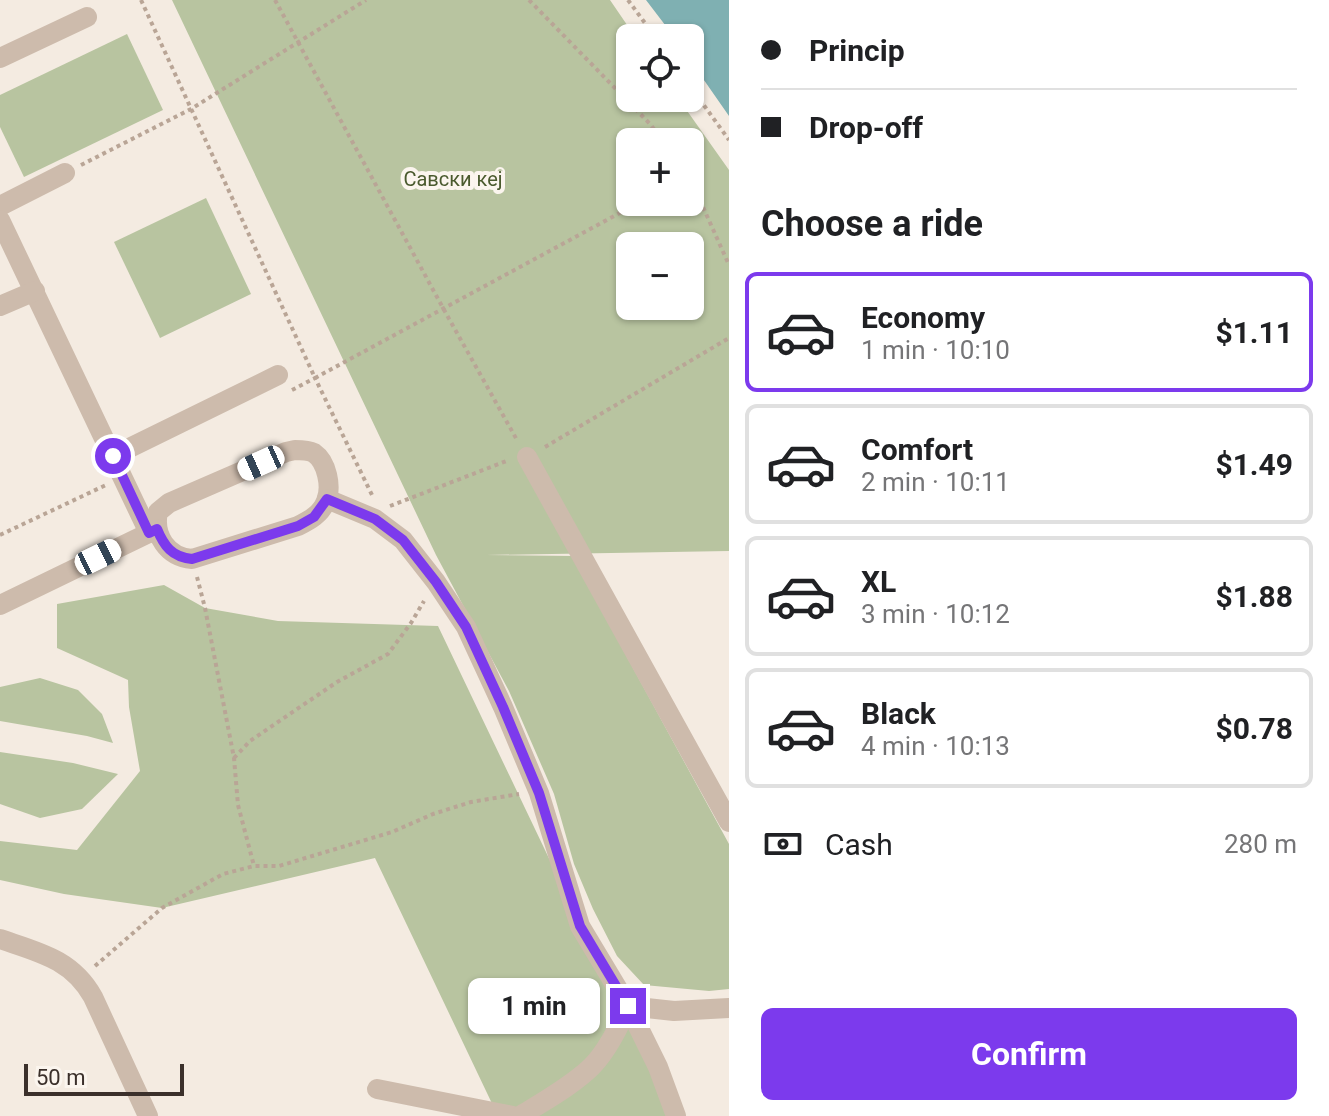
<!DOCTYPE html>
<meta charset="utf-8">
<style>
body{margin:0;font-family:Roboto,sans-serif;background:#f6f6f6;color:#202124;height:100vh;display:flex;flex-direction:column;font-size:30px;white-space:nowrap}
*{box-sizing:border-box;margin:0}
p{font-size:26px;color:#757577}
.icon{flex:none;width:44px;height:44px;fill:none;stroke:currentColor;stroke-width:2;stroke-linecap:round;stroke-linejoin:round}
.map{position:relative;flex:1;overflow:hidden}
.side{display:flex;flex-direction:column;background:#fff;width:600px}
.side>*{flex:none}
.top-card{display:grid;align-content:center;height:176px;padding:0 32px;background:#fff}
.controls{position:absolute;left:616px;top:24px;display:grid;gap:16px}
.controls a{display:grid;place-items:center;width:88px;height:88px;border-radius:12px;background:#fff;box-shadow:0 2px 6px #0004;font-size:40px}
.scale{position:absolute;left:24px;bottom:20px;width:160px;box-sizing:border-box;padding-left:8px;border:4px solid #3b302b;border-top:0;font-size:22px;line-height:28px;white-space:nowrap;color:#3b302b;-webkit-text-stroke:6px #fbf5ee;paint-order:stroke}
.end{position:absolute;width:36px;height:36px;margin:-18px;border:10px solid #7c3aed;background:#fff;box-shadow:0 0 0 4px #fff}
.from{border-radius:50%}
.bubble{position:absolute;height:56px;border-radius:12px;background:#fff;box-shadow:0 2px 6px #0004;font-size:26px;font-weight:700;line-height:56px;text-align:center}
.car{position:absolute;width:24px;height:48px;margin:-24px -12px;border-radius:10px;box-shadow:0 0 6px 2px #0007;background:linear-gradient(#fff 24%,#345 0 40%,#fff 0 76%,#345 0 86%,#fff 0)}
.top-card b{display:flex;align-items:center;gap:28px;height:76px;font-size:30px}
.top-card b+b{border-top:2px solid #e0e0e0}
.top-card i{width:20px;height:20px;background:#202124}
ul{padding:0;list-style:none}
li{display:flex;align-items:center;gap:24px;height:120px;margin:0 16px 12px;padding:0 16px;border:4px solid #e0e0e0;border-radius:12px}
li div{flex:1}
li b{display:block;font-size:30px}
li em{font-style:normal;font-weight:700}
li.active{border-color:#7c3aed}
li>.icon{width:72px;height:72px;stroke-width:1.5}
h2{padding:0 32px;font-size:36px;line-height:96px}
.pay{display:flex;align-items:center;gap:20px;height:88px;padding:0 32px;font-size:30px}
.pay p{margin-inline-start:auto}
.cta{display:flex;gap:16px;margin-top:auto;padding:16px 32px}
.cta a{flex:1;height:92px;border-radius:12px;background:#7c3aed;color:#fff;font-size:32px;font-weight:700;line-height:92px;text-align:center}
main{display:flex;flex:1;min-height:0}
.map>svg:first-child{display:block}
</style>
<main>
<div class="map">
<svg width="729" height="1116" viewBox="0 0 729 1116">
<rect width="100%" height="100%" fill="#f4ebe1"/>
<g fill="#b8c4a0" fill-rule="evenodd">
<path d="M172,0H610L636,38H630V98H678L729,170V551L486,555L572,556L729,844V989L709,991L644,985L617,956L593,909L574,864L554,794L509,691L436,555ZM630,142H690V202H630ZM630,246H690V306H630Z"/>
<path d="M127,34L163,110L24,177L0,127V95Z"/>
<path d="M206,198L251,294L160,338L114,242Z"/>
<path d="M164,585L205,608L278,621L438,626L672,1116H495L497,1114L375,858L162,908L64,894L0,880V841L77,850L140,771L129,707L128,680L57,648V604Z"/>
<path d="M40,678L78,690L102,714L113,743L87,736L0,721V687Z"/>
<path d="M0,752L73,763L118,774L82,809L40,818L0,804Z"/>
</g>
<path fill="#7fb0b2" d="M646,0H729V116L690,60V38H675Z"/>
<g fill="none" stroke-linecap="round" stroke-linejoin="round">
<g stroke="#b9a596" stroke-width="4" stroke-dasharray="4 4" stroke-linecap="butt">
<path d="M141,0L315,378L640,202"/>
<path d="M275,0L443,308L517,440"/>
<path d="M529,0L651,125L663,142"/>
<path d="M628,0L656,38"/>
<path d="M690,86L729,140"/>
<path d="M81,165L191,109L366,0"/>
<path d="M690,178L729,265"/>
<path d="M292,390L315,378L372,495"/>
<path d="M545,447L729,338"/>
<path d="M390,506L509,460"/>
<path d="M0,535L106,485"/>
<path d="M197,577L205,608L234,758L238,805L254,866"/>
<path d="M234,758L250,741L337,682L388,654L411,623L424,601"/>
<path d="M95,966L162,908L223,874L254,866H279L392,832L433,814L471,802L519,794"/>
</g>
<g stroke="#cdbbac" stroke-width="20">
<path d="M0,58L87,17"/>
<path d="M0,206L65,173"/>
<path d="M0,220L149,533"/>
<path d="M0,306L35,291"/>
<path d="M295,450C302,450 308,450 314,453C327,462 332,487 326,501C321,514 310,520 298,526L192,559C167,557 153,535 158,512L169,503L286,452Z"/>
<path d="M113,456L278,375"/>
<path d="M527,457L729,822"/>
<path d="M327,499L375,519L403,540L436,582L466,627L503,707L539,793L580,926L628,1006L658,1067L676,1116"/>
<path d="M0,605L157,529"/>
<path d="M0,939C38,952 72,959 93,997L148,1116"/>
<path d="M628,1006L674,1011L729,1008"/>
<path d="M377,1089L513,1116"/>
<path d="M520,1116C543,1102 568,1088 588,1070C605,1055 619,1027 628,1006"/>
</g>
</g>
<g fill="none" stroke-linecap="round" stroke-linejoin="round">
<path stroke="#7c3aed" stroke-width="10" d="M113,456L149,533L157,529C164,546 172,557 192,559L298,526L314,517L327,499L375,519L403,540L436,582L466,627L503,707L539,793L580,926L628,1006"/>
</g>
<g text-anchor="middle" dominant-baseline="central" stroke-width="8" stroke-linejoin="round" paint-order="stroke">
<g font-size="20" fill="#4a5a2e" stroke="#fbf5ee">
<text x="453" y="179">Савски кеј</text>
</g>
</g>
</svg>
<div class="controls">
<a><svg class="icon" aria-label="locate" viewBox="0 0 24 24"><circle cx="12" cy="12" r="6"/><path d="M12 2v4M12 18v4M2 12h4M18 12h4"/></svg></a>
<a>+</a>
<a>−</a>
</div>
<div class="scale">50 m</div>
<i class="end from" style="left:113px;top:456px"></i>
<i class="end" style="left:628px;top:1006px"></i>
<div class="bubble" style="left:468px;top:978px;width:132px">1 min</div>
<i class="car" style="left:261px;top:463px;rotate:246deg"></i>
<i class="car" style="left:98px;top:557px;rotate:64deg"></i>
</div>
<section class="side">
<div class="top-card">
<b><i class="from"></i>Princip</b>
<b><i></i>Drop-off</b>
</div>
<h2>Choose a ride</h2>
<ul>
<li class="active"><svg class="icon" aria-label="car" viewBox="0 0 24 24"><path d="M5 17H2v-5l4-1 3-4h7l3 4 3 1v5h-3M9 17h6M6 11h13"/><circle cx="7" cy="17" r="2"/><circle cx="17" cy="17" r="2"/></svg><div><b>Economy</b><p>1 min · 10:10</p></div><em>$1.11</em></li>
<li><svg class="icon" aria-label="car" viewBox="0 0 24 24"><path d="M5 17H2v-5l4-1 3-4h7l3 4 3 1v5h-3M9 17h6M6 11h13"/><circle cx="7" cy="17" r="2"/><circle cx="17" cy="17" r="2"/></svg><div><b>Comfort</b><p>2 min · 10:11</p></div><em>$1.49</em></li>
<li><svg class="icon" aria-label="car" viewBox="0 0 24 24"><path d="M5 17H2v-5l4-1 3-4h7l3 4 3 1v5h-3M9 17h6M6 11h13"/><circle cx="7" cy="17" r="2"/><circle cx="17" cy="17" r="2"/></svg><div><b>XL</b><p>3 min · 10:12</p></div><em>$1.88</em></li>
<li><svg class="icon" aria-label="car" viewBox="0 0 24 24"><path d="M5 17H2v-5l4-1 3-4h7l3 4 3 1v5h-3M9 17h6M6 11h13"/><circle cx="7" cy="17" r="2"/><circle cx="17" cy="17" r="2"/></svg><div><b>Black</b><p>4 min · 10:13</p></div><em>$0.78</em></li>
</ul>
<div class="pay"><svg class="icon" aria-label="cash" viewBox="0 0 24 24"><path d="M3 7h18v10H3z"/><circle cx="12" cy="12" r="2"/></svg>Cash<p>280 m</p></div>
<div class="cta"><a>Confirm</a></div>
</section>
</main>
